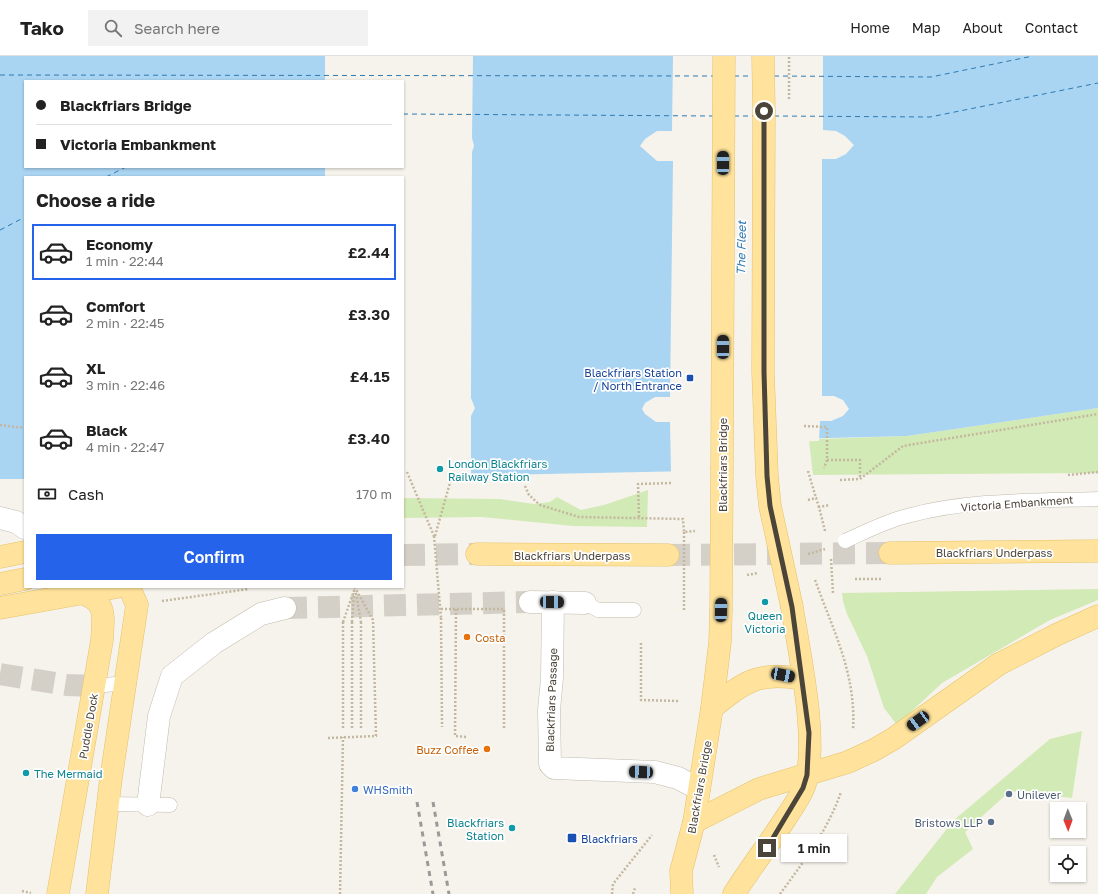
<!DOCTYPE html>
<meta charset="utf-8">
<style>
body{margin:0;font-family:"Golos Text",sans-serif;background:#f2f2f2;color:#222;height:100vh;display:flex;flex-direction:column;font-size:15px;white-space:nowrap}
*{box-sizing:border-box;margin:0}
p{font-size:13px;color:#767676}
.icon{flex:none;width:22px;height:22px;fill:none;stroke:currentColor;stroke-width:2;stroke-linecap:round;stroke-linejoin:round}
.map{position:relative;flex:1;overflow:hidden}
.panel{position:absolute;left:24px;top:120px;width:380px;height:412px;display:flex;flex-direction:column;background:#fff;border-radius:0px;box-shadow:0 1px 3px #0004}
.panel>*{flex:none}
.guide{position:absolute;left:24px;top:24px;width:380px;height:88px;border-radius:0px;box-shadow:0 1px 3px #0004;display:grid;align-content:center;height:88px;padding:0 12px;background:#fff}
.needle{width:26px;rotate:179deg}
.tools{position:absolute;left:1050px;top:746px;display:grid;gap:8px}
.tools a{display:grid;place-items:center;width:36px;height:36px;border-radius:0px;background:#fff;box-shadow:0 1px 3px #0004;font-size:20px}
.end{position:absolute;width:18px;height:18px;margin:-9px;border:5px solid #4b4439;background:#fff;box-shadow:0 0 0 2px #fff}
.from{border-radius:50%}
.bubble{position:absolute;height:28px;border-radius:0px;background:#fff;box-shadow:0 1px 3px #0004;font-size:13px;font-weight:600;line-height:28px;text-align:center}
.car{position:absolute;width:12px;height:24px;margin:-12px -6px;border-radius:5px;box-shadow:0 0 3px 1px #0007;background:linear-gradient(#222 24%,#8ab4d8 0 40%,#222 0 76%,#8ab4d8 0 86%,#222 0)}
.guide b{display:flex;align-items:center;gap:14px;height:38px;font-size:15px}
.guide b+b{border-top:1px solid #e0e0e0}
.guide i{width:10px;height:10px;background:#222}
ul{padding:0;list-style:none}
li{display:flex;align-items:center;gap:12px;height:56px;margin:0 8px 6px;padding:0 4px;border:2px solid transparent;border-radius:0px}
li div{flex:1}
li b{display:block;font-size:15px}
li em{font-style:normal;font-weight:600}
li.current{border-color:#2563eb}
li>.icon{width:36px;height:36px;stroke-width:1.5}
h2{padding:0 12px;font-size:18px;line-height:48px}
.pay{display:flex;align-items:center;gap:10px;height:44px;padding:0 12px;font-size:15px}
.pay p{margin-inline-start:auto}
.cta{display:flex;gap:8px;margin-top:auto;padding:8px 12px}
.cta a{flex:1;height:46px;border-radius:0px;background:#2563eb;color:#fff;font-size:16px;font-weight:600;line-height:46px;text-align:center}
header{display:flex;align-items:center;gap:24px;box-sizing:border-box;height:56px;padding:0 20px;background:#fff;border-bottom:1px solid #e0e0e0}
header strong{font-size:19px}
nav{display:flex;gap:22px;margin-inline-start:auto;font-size:14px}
.search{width:280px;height:36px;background:#f2f2f2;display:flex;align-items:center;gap:10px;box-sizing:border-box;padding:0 14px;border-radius:0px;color:#767676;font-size:15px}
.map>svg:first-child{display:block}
</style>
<header>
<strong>Tako</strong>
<div class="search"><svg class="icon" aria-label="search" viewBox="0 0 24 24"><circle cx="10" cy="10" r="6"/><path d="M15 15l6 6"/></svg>Search here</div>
<nav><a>Home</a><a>Map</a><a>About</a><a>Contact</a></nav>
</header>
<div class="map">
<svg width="1098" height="838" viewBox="0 0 1098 838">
<rect width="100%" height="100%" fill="#f6f3ec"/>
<g fill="#d2eab5">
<path d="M1098,352V417L813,419L808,376L819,383L907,380Z"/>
<path d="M648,434L647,471L573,470L482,461L403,462V442L500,443L534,448L550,446L557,441L581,454L604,449Z"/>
<path d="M1098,533V544L1050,564L942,627L897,669L884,652L867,600L847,558L843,545L842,537Z"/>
<path d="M1082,675L1072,742L1010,735L965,776L973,793L937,821L926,838H895L954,764L1050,683Z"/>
</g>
<path fill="#a9d4f2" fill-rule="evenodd" d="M0,0H1098V352L907,380L714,385C696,390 695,397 692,415L403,421V121H25V423H0ZM25,25H403V111H25Z"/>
<g fill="#f6f3ec">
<path d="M325,0H473L472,82L474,90L472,96L471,342L475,352L471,360V422L403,423V121H325V111H403V25H325Z"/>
<path d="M673,0H823V74L836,75L845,80L854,89L846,98L836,103H822V340H834L843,344L849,353L843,360L831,365H820L819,385L715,387L705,390L697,398L694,405V415L692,417H671L670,366H656L645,358L642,353L645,347L655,341H670L673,105H657L640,90L645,83L657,75H672Z"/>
</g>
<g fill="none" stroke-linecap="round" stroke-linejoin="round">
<g stroke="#2e7ab2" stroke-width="1" stroke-dasharray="5 4" stroke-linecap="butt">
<path d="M0,19L713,20"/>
<path d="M734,20H753"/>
<path d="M774,20L931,21L1033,0"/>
<path d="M403,58L713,60"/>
<path d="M734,60H753"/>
<path d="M774,60L930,61L1098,27"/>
<path d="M106,121L126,111"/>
<path d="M0,174L25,161"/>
</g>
<g stroke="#d4d0c8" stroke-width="22" stroke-dasharray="22 11" stroke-linecap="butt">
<path d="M285,552L530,546"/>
<path d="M0,618L67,629L95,630"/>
</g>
<g stroke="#d4d0c8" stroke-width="22" stroke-dasharray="22 11" stroke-linecap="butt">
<path d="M403,499L477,498"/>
<path d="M668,499L890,497"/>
</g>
<g stroke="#c2bbae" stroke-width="15">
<g id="service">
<path d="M585,547L598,554H634"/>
<path d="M95,630L126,627"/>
<path d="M108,748L170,749"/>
</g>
</g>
<g stroke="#c2bbae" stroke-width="23">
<g id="minor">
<path d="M530,546L585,547"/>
<path d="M553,546L552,622L549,654L550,708L554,712L655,716L678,722L699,733"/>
<path d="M148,749L159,660L172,620L214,587L261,558L285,552"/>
</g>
</g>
<g stroke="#c2bbae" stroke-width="23">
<path id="tertiary" d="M0,462L16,466L25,472"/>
</g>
<g stroke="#e6c16a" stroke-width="23">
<g id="primary">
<path d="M763,0L764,55"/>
<path d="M722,411L724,0"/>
<path d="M890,497L1098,495"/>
<path d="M477,498L668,499"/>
<path d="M0,501L25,496"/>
<path d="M0,528L25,523"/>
<path d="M0,552L117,531"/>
<path d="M712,652C745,625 759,615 803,623"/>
<path d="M694,766L759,733L848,706L874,694L893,683L999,608L1058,578L1098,560"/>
<path d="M58,838L102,584C103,561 108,545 81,537"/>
<path d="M97,838L111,722L137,549L129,531"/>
<path d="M682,838L681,815L694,766L712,652L720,586L721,555"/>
<path d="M734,838C751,811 770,787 787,760C793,751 800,741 804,731C820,689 799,597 792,551"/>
</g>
</g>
<g stroke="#c4b79f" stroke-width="2.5" stroke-dasharray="2 2" stroke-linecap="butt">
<path d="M0,369L25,372"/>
<path d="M804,370L827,371V404L824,412"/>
<path d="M827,404H860V422"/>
<path d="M407,416L434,480"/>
<path d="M1068,419L1098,416"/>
<path d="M860,423L903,390L1098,358"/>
<path d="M840,424L860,423"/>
<path d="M525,430L529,439L540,449L579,461L683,463L684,476L695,475"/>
<path d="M808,444L816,442L819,451"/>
<path d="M639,461L638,428L672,427"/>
<path d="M435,480L453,416"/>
<path d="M747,519L758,517"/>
<path d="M855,523H882"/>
<path d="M822,543C839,586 856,626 853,674"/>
<path d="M162,545L249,533"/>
<path d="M441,553H504V672"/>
<path d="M456,553L455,680L467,681"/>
<path d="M441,562L442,671"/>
<path d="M352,566V672"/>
<path d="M361,566V673"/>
<path d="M641,587V644L678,645"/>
<path d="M343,672V566"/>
<path d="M714,799L719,811"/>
<path d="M22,835L31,837"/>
<path d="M340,838L343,681"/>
<path d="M612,838L613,828L652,779"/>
<path d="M633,838L635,832"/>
<path d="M780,838C804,805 828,774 841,736"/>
</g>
<use href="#service" stroke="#fff" stroke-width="14"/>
<use href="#minor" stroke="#fff" stroke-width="22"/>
<use href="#tertiary" stroke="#fff" stroke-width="22"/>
<use href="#primary" stroke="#ffe39c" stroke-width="22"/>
<g stroke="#9a9a9a" stroke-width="3" stroke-dasharray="5 5" stroke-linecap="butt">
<path d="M417,746L433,838"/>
<path d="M433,746L449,838"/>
</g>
<g stroke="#c2bbae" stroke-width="15" stroke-linecap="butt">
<path id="service-bridge" d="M845,485C865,476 886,465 907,460C969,443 1035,445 1098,443"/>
</g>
<g stroke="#e6c16a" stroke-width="23" stroke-linecap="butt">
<g id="primary-bridge">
<path d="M764,55L763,316L767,420L770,450L792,551"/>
<path d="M721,555L722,411"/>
</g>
</g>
<g stroke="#c4b79f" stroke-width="2.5" stroke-dasharray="2 2" stroke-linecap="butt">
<path d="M789,43V0"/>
<path d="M808,415L816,442"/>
<path d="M825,475L819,451L830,449"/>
<path d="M684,476V555"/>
<path d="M434,480L441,562"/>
<path d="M808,498L825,493"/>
<path d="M831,503L833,537"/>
<path d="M815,524L822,543"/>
<path d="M356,537L361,566"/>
<path d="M343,566L355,532"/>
<path d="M352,566L354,537"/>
<path d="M328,682L376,680L373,564L355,532"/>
</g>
<use href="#service-bridge" stroke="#fff" stroke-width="14"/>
<use href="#primary-bridge" stroke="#ffe39c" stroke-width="22"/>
</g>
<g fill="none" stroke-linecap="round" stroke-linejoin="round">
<path stroke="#4b4439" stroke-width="5" d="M764,55V316L767,420L770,450L792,551L809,677L807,719L803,732L767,792"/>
</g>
<g fill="#1a4fb4" stroke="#fff" stroke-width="1.5">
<rect x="686" y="318" width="8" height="8" rx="2"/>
<rect x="567" y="777" width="10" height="10" rx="2"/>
</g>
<g fill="#0f9aa8" stroke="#fff" stroke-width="1.5">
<circle cx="440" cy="413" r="4"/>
<circle cx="765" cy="546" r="4"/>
<circle cx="26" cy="717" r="4"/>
<circle cx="512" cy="772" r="4"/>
</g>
<g fill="#e8710a" stroke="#fff" stroke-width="1.5">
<circle cx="467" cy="581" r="4"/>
<circle cx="487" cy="693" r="4"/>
</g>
<circle fill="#3f7fe0" stroke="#fff" stroke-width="1.5" cx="355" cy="733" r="4"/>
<g fill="#5c6f8a" stroke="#fff" stroke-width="1.5">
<circle cx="1009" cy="738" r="4"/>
<circle cx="991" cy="766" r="4"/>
</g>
<g text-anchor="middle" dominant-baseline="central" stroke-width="3.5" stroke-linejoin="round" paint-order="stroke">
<g font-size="11" fill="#164399" stroke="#fff" text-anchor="end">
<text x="682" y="316">Blackfriars Station<tspan x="682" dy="13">/ North Entrance</tspan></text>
<text x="581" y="782" text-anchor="start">Blackfriars</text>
</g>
<g font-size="11" fill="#0d838f" stroke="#fff" text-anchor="start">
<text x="448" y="407">London Blackfriars<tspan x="448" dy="13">Railway Station</tspan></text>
<text x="765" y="559" text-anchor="middle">Queen<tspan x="765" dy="13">Victoria</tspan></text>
<text x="34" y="717">The Mermaid</text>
<text x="504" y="766" text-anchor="end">Blackfriars<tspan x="504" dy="13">Station</tspan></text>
</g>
<g font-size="11" fill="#4b4439" stroke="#fff">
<text transform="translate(722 409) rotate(-90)">Blackfriars Bridge</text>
<text transform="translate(1017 447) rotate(-4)">Victoria Embankment</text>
<text x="994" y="496">Blackfriars Underpass</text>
<text x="572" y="499">Blackfriars Underpass</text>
<text transform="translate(551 644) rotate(-88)">Blackfriars Passage</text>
<text transform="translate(88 670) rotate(-80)">Puddle Dock</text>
<text transform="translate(699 731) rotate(-80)">Blackfriars Bridge</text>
</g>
<g font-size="11" fill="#c56008" stroke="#fff" text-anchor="start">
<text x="475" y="581">Costa</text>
<text x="479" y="693" text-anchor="end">Buzz Coffee</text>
</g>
<g font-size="11" fill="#366cbe" stroke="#fff" text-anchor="start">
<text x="363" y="733">WHSmith</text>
</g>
<g font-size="11" fill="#4e5e75" stroke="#fff" text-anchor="start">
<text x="1017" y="738">Unilever</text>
<text x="983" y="766" text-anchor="end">Bristows LLP</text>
</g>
<g font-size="12" font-style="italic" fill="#2e7ab2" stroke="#fff">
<text transform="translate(741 192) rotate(-89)">The Fleet</text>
</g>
</g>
</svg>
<div class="tools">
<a><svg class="needle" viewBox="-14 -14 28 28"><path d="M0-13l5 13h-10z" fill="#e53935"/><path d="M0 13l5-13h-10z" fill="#767676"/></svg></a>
<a><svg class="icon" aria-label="locate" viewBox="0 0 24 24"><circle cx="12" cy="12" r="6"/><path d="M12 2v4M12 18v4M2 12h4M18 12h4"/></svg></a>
</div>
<i class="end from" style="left:764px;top:55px"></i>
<i class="end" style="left:767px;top:792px"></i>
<div class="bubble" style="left:781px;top:778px;width:66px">1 min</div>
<i class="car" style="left:723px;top:107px;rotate:0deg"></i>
<i class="car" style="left:723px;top:291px;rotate:0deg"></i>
<i class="car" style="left:552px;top:546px;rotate:91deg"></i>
<i class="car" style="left:721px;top:554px;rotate:1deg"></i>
<i class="car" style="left:783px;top:619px;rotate:101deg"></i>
<i class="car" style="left:918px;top:665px;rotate:234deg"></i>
<i class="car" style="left:641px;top:716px;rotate:272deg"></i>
<div class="guide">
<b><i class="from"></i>Blackfriars Bridge</b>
<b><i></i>Victoria Embankment</b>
</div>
<section class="panel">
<h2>Choose a ride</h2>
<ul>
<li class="current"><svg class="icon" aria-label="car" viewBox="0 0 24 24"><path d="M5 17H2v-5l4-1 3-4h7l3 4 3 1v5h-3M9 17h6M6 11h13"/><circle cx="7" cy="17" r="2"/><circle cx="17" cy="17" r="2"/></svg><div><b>Economy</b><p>1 min · 22:44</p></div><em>£2.44</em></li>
<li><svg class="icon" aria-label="car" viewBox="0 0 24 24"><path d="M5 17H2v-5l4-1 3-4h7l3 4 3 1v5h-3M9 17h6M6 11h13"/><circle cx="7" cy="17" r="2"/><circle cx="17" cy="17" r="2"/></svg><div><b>Comfort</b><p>2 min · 22:45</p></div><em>£3.30</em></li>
<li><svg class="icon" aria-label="car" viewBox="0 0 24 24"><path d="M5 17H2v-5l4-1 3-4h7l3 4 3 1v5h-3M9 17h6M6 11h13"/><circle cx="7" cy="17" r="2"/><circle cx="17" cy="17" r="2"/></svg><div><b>XL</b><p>3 min · 22:46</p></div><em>£4.15</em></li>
<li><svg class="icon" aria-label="car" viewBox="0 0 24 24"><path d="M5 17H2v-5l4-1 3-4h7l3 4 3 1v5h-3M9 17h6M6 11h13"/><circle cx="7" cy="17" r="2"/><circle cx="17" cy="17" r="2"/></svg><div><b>Black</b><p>4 min · 22:47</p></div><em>£3.40</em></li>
</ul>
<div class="pay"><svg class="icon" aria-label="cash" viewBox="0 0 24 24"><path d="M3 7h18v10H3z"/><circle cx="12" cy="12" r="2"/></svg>Cash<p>170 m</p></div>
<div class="cta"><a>Confirm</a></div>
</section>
</div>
